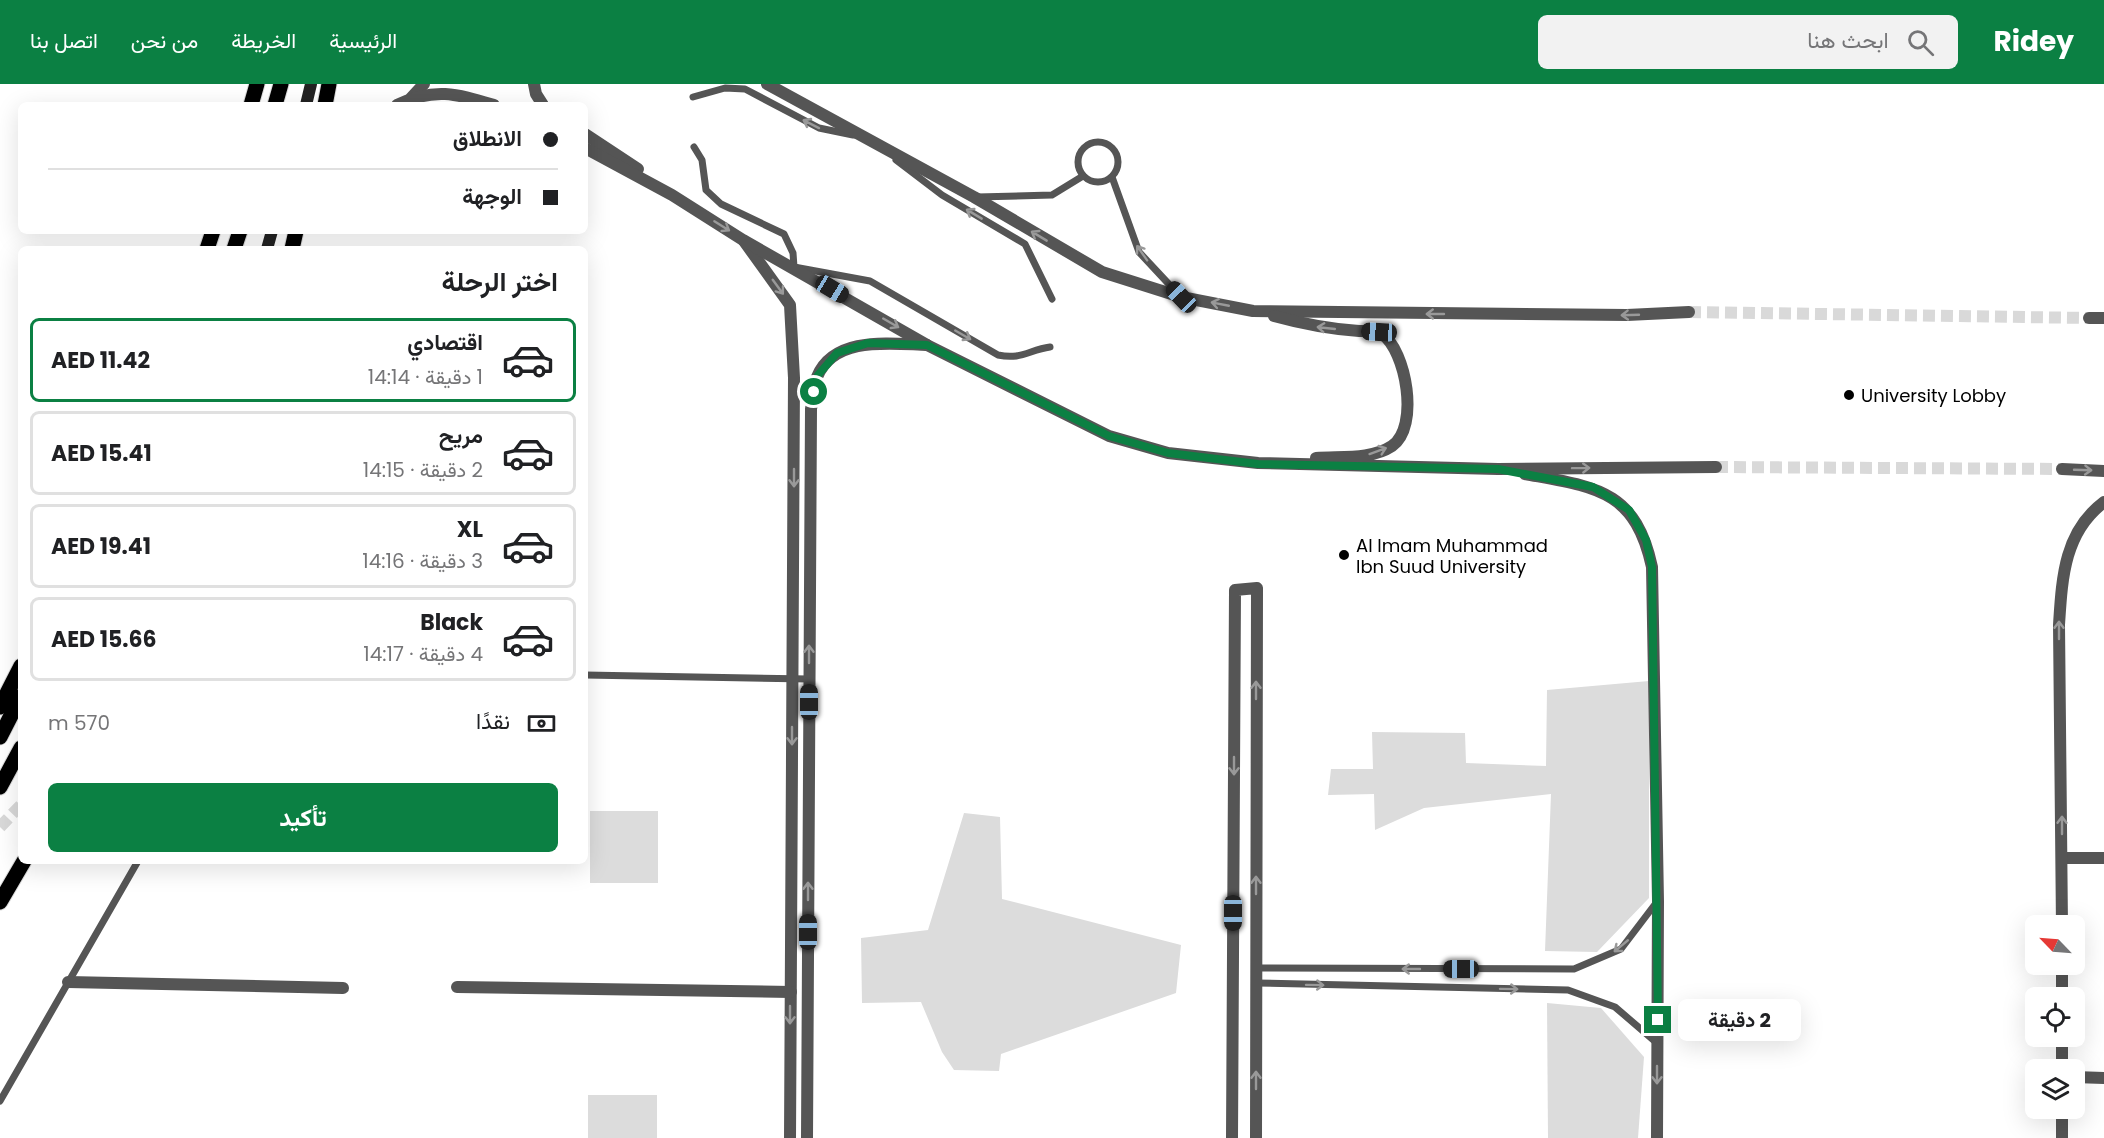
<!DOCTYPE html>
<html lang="ar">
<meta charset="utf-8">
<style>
body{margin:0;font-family:Poppins,Vazirmatn,sans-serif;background:#f2f2f2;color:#202124;direction:rtl;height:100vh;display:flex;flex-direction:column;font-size:22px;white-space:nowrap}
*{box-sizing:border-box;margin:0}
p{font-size:20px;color:#757577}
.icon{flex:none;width:33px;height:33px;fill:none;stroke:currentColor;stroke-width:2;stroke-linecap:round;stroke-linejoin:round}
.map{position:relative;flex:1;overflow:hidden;direction:ltr}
.side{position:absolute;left:18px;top:162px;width:570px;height:618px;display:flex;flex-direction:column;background:#fff;border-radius:9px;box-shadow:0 6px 24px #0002;direction:rtl}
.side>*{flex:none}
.hud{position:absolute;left:18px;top:18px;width:570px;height:132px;border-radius:9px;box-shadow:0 6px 24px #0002;direction:rtl;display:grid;align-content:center;height:132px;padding:0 30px;background:#fff}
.needle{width:39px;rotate:295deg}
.buttons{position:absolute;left:2025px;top:831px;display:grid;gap:12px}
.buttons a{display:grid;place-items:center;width:60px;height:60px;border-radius:9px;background:#fff;box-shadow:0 6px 24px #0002;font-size:30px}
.end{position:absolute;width:27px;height:27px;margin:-14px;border:8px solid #0b8043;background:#fff;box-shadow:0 0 0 3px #fff}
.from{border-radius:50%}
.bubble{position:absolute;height:42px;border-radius:9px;background:#fff;box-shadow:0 6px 24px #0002;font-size:20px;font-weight:700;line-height:42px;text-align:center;direction:rtl}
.car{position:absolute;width:18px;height:36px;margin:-18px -9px;border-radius:8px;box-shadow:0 0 4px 2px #0007;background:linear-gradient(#222 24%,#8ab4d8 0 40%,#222 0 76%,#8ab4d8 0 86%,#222 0)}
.hud b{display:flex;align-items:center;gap:21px;height:57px;font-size:22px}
.hud b+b{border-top:2px solid #e0e0e0}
.hud i{width:15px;height:15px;background:#202124}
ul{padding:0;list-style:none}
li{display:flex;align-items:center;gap:18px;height:84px;margin:0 12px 9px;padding:0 18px;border:3px solid #e0e0e0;border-radius:9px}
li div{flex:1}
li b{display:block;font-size:22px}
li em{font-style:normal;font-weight:700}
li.on{border-color:#0b8043}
li>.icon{width:54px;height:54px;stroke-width:1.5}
h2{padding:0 30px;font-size:27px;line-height:72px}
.pay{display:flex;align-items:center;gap:15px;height:66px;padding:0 30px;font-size:22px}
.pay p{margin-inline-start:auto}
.cta{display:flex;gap:12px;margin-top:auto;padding:12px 30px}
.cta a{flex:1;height:69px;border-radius:9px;background:#0b8043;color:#fff;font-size:24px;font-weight:700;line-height:69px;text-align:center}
header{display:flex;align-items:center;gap:36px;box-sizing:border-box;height:84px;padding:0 30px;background:#0b8043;color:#fff}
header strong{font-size:28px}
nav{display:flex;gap:33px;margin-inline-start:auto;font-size:21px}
.search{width:420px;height:54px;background:#f2f2f2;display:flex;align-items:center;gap:15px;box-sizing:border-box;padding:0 21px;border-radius:9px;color:#757577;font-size:22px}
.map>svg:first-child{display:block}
</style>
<header>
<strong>Ridey</strong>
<div class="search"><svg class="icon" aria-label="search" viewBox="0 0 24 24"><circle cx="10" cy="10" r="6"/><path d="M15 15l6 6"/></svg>ابحث هنا</div>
<nav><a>الرئيسية</a><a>الخريطة</a><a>من نحن</a><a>اتصل بنا</a></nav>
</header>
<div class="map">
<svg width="2104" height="1054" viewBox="0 0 2104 1054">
<rect width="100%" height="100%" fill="#fff"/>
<g fill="#dcdcdc">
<path d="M1649,597V814L1597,868L1545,867L1551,710L1424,724L1375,746L1374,710L1328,711L1331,685H1373L1372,648L1465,649L1466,679L1546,682L1547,606Z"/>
<rect x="590" y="727" width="68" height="72"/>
<path d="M964,729L1000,733L1002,815L1181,861L1176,909L1001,970L999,987L954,986L942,968L921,918L862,919L861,854L928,846Z"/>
<path d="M1547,919L1601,924L1644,973L1638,1054H1548Z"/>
<rect x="588" y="1011" width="69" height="43"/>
</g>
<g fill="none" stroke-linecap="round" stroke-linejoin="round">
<g stroke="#d9d9d9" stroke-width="12" stroke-dasharray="12 6" stroke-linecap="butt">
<path d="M1689,228L2089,234"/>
<path d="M1716,383L2062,385"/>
</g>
<path stroke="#d9d9d9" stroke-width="12" stroke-dasharray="12 6" stroke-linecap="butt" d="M0,743L21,721"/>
<g stroke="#dbdbdb" stroke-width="17">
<g id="primary">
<path d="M251,21L257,0"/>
<path d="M275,21L281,0"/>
<path d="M325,21L329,0"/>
<path d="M207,165L213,147"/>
<path d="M234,165L240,147"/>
<path d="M292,165L296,147"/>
<path d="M0,623L21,582"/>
<path d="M0,653L21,612"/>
<path d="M0,703L21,664"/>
<path d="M0,818L24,777"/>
</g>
</g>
<g stroke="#555" stroke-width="7">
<path d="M693,13L725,4L745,5L819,44L853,51"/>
<circle cx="1098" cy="78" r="20"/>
<path d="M694,63L702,76L706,106L721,120L784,150L793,169L794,183L870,197L998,271C1021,276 1029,266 1050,263"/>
<path d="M896,76L942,111L1025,160L1052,215"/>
<path d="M1112,93L1139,168L1179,211"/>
<path d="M977,113L1052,111L1083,92"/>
<path d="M585,591L809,595"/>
<path d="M1256,884L1574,885L1621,865L1656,819"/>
<path d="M1256,899L1568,906L1615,923L1657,959"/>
<path d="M0,1017L138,777"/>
</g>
<g stroke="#555" stroke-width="12">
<path d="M744,157L790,221L794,294L790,1054"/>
<path d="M2062,774H2104"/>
<path d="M68,898L343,904"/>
<path d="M457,903L791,908"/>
<path d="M2074,993L2104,994"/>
<path d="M807,1054L811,325C813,315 814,302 817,293C834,251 892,260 927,261"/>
<path d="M1232,1054L1235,506L1257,504L1256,1054"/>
</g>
<g stroke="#555" stroke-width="12">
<path d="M534,0L536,10L543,21"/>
<path d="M767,0L974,113L1102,188L1181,213L1253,227L1627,231L1689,228"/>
<path d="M411,14L424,0"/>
<path d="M397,21C435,3 457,10 494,21"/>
<path d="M585,50L638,85"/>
<path d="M585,64L672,111L743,156L927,261L1109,352L1168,369L1258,379L1498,385L1716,383"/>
<path d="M1274,232C1303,240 1329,245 1359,247C1366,247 1376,246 1382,250C1406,266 1420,343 1392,362C1371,376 1340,372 1316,374"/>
<path d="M2089,234H2104"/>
<path d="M2062,385L2104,387"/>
<path d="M1525,390C1595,403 1635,405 1652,483L1658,817L1657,1054"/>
<path d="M2062,842L2059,541C2062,494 2064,448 2104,418"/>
<path d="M2062,880V914"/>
<path d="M2062,952V986"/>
<path d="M2062,1054V1024"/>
</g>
<g stroke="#222" stroke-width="12">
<path d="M306,21L311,0"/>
<path d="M267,165L272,147"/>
</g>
<use href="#primary" stroke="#000" stroke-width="15"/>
</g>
<defs><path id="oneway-shaft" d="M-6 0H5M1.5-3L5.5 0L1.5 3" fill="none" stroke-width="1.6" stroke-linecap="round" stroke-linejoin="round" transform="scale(1.5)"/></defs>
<g stroke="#999">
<use href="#oneway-shaft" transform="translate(811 40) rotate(-153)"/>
<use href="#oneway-shaft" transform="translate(974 130) rotate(-149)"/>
<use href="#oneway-shaft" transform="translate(722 142) rotate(32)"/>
<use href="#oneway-shaft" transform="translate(1039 152) rotate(-149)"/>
<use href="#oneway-shaft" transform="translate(1142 169) rotate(-125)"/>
<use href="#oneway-shaft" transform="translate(778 203) rotate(54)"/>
<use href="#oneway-shaft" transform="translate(1220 220) rotate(-169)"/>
<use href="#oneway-shaft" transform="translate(1435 230) rotate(-180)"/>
<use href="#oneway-shaft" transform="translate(1630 231) rotate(178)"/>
<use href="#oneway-shaft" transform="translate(891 239) rotate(30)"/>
<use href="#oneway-shaft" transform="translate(1326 244) rotate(-174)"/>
<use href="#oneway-shaft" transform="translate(963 251) rotate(30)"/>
<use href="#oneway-shaft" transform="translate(1378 367) rotate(-20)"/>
<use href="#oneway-shaft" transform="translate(1581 384) rotate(-1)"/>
<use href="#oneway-shaft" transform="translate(2083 386) rotate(2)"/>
<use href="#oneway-shaft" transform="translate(794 394) rotate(90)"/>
<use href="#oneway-shaft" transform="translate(2059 546) rotate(-90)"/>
<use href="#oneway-shaft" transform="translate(809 570) rotate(-90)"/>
<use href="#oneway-shaft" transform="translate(1256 606) rotate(-90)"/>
<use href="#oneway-shaft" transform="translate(792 652) rotate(90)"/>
<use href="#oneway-shaft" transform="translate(1234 682) rotate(90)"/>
<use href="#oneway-shaft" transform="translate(2062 741) rotate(-90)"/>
<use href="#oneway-shaft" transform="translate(1256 801) rotate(-90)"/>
<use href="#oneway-shaft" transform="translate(808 807) rotate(-90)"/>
<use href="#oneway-shaft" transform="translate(1621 862) rotate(140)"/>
<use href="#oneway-shaft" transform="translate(1411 885) rotate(-180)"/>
<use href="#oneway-shaft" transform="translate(1315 901) rotate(1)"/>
<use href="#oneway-shaft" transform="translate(1509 905) rotate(1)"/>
<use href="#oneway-shaft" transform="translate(790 931) rotate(90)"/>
<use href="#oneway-shaft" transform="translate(1657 991) rotate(90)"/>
<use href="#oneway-shaft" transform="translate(1256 996) rotate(-90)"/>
</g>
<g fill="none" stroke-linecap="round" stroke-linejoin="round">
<path stroke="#0b8043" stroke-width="8" d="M814,308L818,291L837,269L868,259L927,261L1109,352L1168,369L1258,380L1498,385L1593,403L1629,426L1646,456L1652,483L1658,936"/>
</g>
<g fill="#000" stroke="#fff" stroke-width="2">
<circle cx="1849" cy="311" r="6"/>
<circle cx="1344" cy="471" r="6"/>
</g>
<g text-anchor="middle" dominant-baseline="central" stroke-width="4.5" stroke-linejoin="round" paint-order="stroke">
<g font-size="18" fill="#000" stroke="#fff" text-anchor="start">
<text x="1861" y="311">University Lobby</text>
<text x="1356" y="461">Al Imam Muhammad<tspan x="1356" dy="21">Ibn Suud University</tspan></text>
</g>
</g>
</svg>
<div class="buttons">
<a><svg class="needle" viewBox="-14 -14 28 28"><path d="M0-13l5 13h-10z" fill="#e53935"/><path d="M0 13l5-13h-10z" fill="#757577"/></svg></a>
<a><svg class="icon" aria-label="locate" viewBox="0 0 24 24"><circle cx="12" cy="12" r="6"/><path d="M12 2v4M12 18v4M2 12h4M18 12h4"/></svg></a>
<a><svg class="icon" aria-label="layers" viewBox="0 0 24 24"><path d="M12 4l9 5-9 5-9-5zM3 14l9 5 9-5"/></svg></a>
</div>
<i class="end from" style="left:814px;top:308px"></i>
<i class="end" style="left:1658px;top:936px"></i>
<div class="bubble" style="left:1678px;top:915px;width:123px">2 دقيقة</div>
<i class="car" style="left:832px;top:205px;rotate:121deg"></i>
<i class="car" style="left:1181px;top:213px;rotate:316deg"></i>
<i class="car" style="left:1379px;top:248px;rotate:273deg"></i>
<i class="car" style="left:809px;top:618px;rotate:0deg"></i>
<i class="car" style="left:1233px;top:829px;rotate:180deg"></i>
<i class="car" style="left:808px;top:848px;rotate:0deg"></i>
<i class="car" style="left:1461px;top:885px;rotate:270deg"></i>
<div class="hud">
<b><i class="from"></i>الانطلاق</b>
<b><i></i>الوجهة</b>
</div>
<section class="side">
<h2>اختر الرحلة</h2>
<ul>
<li class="on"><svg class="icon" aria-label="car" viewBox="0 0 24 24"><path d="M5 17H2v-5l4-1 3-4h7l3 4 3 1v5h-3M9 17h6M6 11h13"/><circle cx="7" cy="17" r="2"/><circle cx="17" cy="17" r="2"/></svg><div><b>اقتصادي</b><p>1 دقيقة · 14:14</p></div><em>AED 11.42</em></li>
<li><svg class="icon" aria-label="car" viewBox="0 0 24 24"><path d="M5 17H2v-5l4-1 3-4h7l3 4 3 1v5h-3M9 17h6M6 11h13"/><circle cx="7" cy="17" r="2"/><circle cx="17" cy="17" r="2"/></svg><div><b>مريح</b><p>2 دقيقة · 14:15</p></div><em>AED 15.41</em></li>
<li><svg class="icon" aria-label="car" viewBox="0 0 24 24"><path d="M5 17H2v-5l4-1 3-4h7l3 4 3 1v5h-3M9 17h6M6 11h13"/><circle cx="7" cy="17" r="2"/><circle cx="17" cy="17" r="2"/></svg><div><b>XL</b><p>3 دقيقة · 14:16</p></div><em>AED 19.41</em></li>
<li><svg class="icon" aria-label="car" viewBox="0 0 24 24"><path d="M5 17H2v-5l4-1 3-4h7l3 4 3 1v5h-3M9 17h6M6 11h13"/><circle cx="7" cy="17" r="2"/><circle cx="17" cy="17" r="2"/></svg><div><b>Black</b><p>4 دقيقة · 14:17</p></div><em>AED 15.66</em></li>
</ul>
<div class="pay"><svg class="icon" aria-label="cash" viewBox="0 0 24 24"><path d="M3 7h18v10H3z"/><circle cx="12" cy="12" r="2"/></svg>نقدًا<p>570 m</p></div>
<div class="cta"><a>تأكيد</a></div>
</section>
</div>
